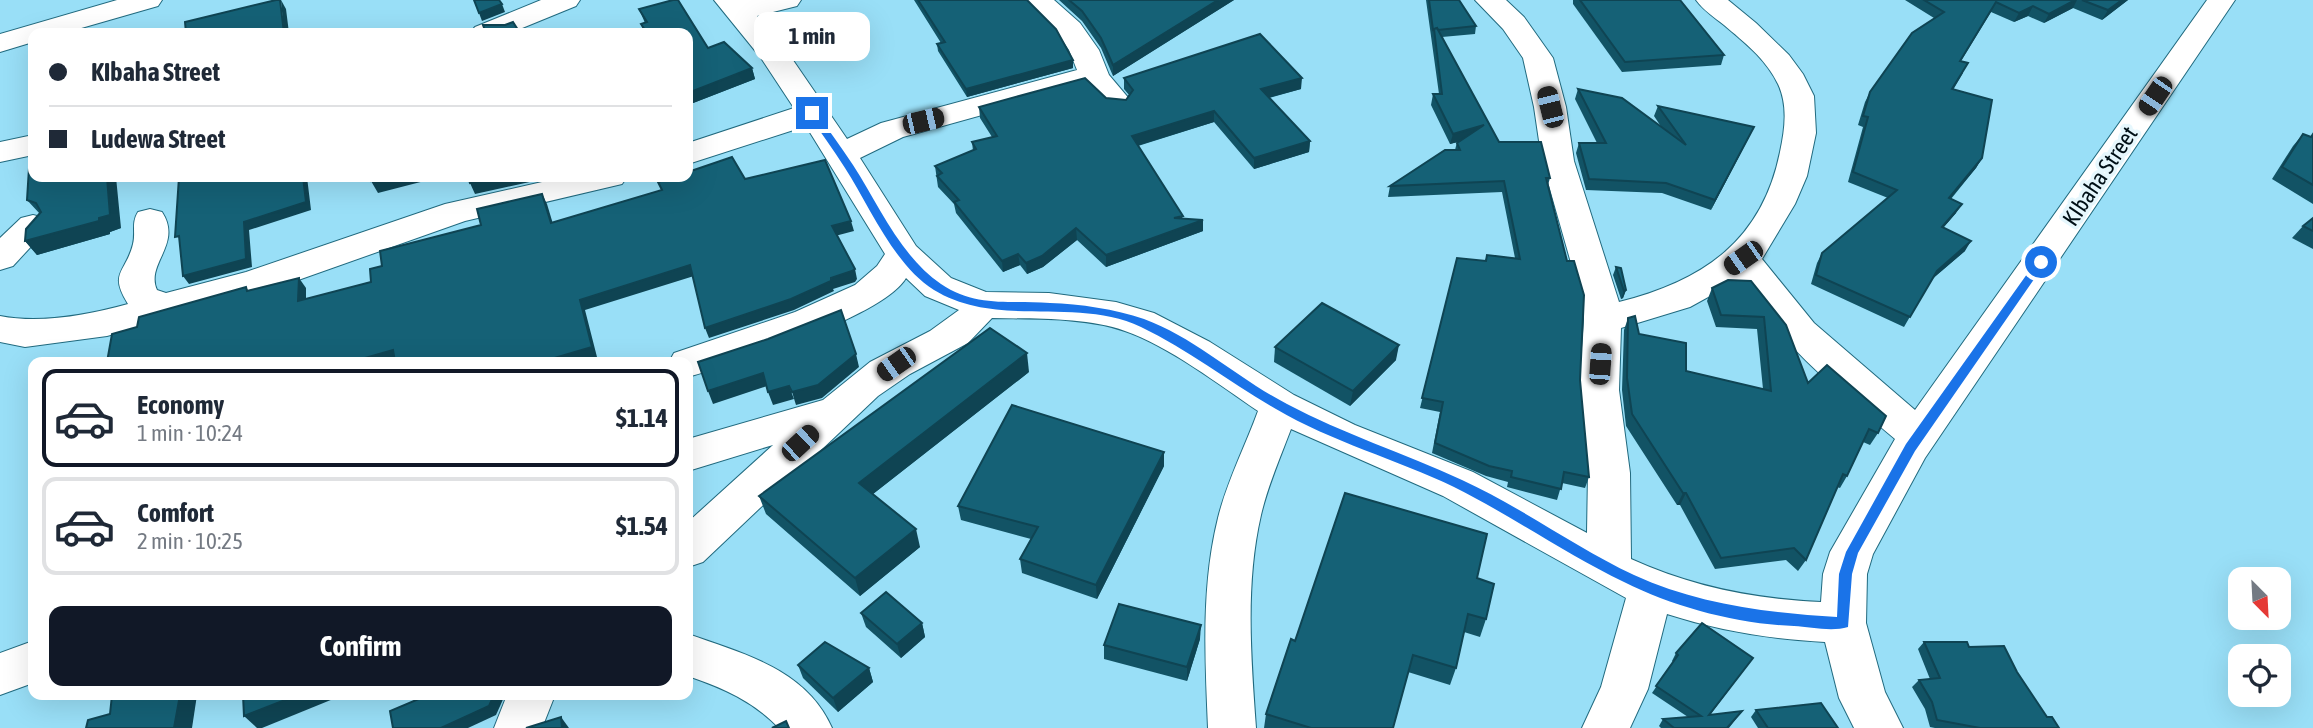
<!DOCTYPE html>
<meta charset="utf-8">
<style>
body{margin:0;font-family:"Asap Condensed",sans-serif;background:#f6f6f7;color:#1f2937;height:100vh;display:flex;flex-direction:column;font-size:26px;white-space:nowrap}
*{box-sizing:border-box;margin:0}
p{font-size:23px;color:#747a83}
.icon{flex:none;width:38px;height:38px;fill:none;stroke:currentColor;stroke-width:2;stroke-linecap:round;stroke-linejoin:round}
.map{position:relative;flex:1;overflow:hidden}
.details{position:absolute;left:28px;top:357px;width:665px;height:343px;display:flex;flex-direction:column;background:#fff;border-radius:14px;box-shadow:0 7px 28px #0002}
.details>*{flex:none}
.banner{position:absolute;left:28px;top:28px;width:665px;height:154px;border-radius:14px;box-shadow:0 7px 28px #0002;display:grid;align-content:center;height:154px;padding:0 21px;background:#fff}
.needle{width:46px;rotate:156deg}
.controls{position:absolute;left:2228px;top:567px;display:grid;gap:14px}
.controls a{display:grid;place-items:center;width:63px;height:63px;border-radius:14px;background:#fff;box-shadow:0 7px 28px #0002;font-size:35px}
.end{position:absolute;width:32px;height:32px;margin:-16px;border:9px solid #1a73e8;background:#fff;box-shadow:0 0 0 4px #fff}
.from{border-radius:50%}
.bubble{position:absolute;height:49px;border-radius:14px;background:#fff;box-shadow:0 7px 28px #0002;font-size:23px;font-weight:700;line-height:49px;text-align:center}
.car{position:absolute;width:21px;height:42px;margin:-21px -10px;border-radius:9px;box-shadow:0 0 5px 2px #0007;background:linear-gradient(#222 24%,#8ab4d8 0 40%,#222 0 76%,#8ab4d8 0 86%,#222 0)}
.banner b{display:flex;align-items:center;gap:24px;height:66px;font-size:26px}
.banner b+b{border-top:2px solid #e0e1e3}
.banner i{width:18px;height:18px;background:#1f2937}
ul{padding:12px 0 0;list-style:none}
li{display:flex;align-items:center;gap:21px;height:98px;margin:0 14px 10px;padding:0 7px;border:4px solid #e0e1e3;border-radius:14px}
li div{flex:1}
li b{display:block;font-size:26px}
li em{font-style:normal;font-weight:700}
li.active{border-color:#111827}
li>.icon{width:63px;height:63px;stroke-width:1.5}
.action{display:flex;gap:14px;margin-top:auto;padding:14px 21px}
.action a{flex:1;height:80px;border-radius:14px;background:#111827;color:#fff;font-size:28px;font-weight:700;line-height:80px;text-align:center}
.map>svg:first-child{display:block}
</style>
<div class="map">
<svg width="2313" height="728" viewBox="0 0 2313 728">
<rect width="100%" height="100%" fill="#99dff7"/>
<g fill="none" stroke-linecap="round" stroke-linejoin="round">
<g stroke="#216a7f" stroke-width="2">
<g id="minor">
<path d="M117,0H162L158,6L64,33H33V42L0,52V34Z"/>
<path d="M541,0H580L576,6L510,33H470L475,27Z"/>
<path d="M714,0H801L797,6L757,16L784,47L847,139L881,123L1077,70L1069,50L1059,35L1023,0H1054L1080,23L1099,50L1109,75L1131,101L1126,108C1105,113 1099,101 1086,86L903,137L860,158L916,246L951,278L986,292L1049,293L1116,302L1154,313L1210,342L1294,395L1355,425L1473,472L1587,533L1588,473L1579,390L1584,319L1583,305L1542,161L1534,107L1523,58L1503,29L1475,0H1506L1524,17L1553,58L1566,107L1574,161L1619,302C1703,281 1762,241 1780,152C1785,129 1788,105 1778,84C1766,59 1744,42 1724,25C1714,17 1703,10 1696,0H1728L1756,23L1789,55L1803,74L1814,96L1816,133L1807,176L1795,204L1762,259L1814,323L1915,410L2207,0H2235L1925,458L1873,554L1867,574L1866,623L1885,692L1903,728H1854L1839,698L1825,642C1771,639 1719,631 1667,614L1648,689L1630,728H1582L1601,687L1626,598L1443,496L1291,429C1280,458 1268,485 1261,515C1245,584 1251,658 1256,728H1208C1205,658 1201,586 1218,518C1227,481 1245,447 1258,411C1221,386 1167,345 1125,331C1086,317 1034,319 992,318L968,343L910,374L878,396L703,562L688,567V522L773,445L688,471V439L823,400L870,362L930,331L959,310L925,296L906,278C883,317 735,363 688,377V362H669L674,353L795,312L855,285L877,266L885,254L806,126L688,164V143L794,108L761,58ZM1739,280C1779,343 1838,391 1895,439L1830,552L1823,574L1821,602C1755,599 1692,587 1631,559L1630,473L1619,390L1621,328L1690,307Z"/>
<path d="M33,135V155L0,162V142Z"/>
<path d="M564,177H627L622,184L465,221L270,290L107,336L25,347L0,342V316C41,324 88,315 128,304C108,272 126,273 133,244C136,232 131,223 138,212L150,209L162,212C183,244 145,264 157,290L166,293L246,272L445,204Z"/>
<path d="M33,215L45,218L50,226L13,266L0,270V238L21,218Z"/>
<path d="M688,634C744,654 806,669 832,728H779C753,701 723,688 688,676Z"/>
<path d="M33,641V683L0,695V653Z"/>
<path d="M507,695H555L542,728H494Z"/>
</g>
</g>
<use href="#minor" fill="#fff" fill-rule="evenodd"/>
</g>
<g fill="#125365">
<path d="M673,0H678L708,48L724,42L752,68L755,79L688,105V33H644L641,24L645,23L639,9Z"/>
<path d="M914,0H1027L1073,68L967,97L938,51L937,44L941,43Z"/>
<path d="M1059,0H1234L1113,76L1101,48L1082,21Z"/>
<path d="M1426,0H1459L1476,26L1475,34L1442,37L1499,142L1550,178L1548,185L1580,380L1589,477L1585,488L1562,483L1557,500L1507,487L1508,482L1486,476L1432,453L1440,412L1420,408L1457,258L1485,261L1487,255L1515,258L1502,192L1388,197L1390,186L1455,150L1457,142L1450,144L1431,105L1433,94H1439Z"/>
<path d="M1573,0H1680L1724,55L1721,65L1622,72L1573,4Z"/>
<path d="M1905,0H2128L2102,20L2073,8L2044,23L2028,16L2014,22L1991,12L1961,61L1963,73L1953,90L1982,158L1976,168L1951,199L1956,213L1943,228L1965,251L1931,280L1904,327L1811,284L1817,263L1822,253L1888,198L1848,182L1863,127L1858,125L1865,102L1870,92L1934,18Z"/>
<path d="M1124,78L1301,89L1269,98L1310,141L1309,152L1254,169L1214,122L1138,146L1183,219L1203,220V231L1106,267L1077,240L1043,267L1027,274L1020,265L1003,272L956,213L954,204L938,187L935,166L973,151L972,142L992,137L980,118L979,107L1106,98L1126,100L1129,95L1124,89Z"/>
<path d="M1578,89L1662,128L1654,116L1658,106L1749,137L1711,210L1662,193L1586,190L1576,153L1579,143H1597L1575,99Z"/>
<path d="M2303,134L2311,137L2313,134V204L2272,179L2293,146Z"/>
<path d="M27,200L121,228L110,232V234L37,255L25,241L40,214Z"/>
<path d="M2313,218V249L2292,238L2303,226Z"/>
<path d="M1616,267L1626,290L1623,298L1621,299L1613,275Z"/>
<path d="M1751,281L1808,383L1878,433L1870,445L1863,442L1847,476L1840,488L1837,487L1806,560L1798,571L1786,560L1715,569L1680,505H1677L1626,426L1622,390L1624,330L1628,318L1639,334L1686,371L1763,389L1757,329L1716,327L1707,301L1712,288Z"/>
<path d="M1275,347L1396,360L1350,406L1274,362Z"/>
<path d="M1029,372L873,494L920,547L860,596L766,514L759,496Z"/>
<path d="M1164,466L1097,599L1022,573L1020,559L1031,539L961,520L958,506Z"/>
<path d="M1477,578L1486,619L1480,637L1464,632L1456,668L1450,685L1408,672L1393,728H1264L1266,714L1295,641Z"/>
<path d="M861,613L922,623L925,637L901,658L866,627Z"/>
<path d="M1200,639L1187,681L1104,659V645Z"/>
<path d="M1924,642L1969,647L2017,672L2047,717L2059,728H1935L1930,727L1925,709L1912,687L1919,680L1930,679L1918,649Z"/>
<path d="M1676,653L1753,658L1710,715L1742,711L1729,728H1661L1659,726L1663,719L1688,717L1652,693L1673,662L1672,661Z"/>
<path d="M798,665L869,668L873,682L838,712L803,678Z"/>
<path d="M1756,710L1838,728H1758L1751,717Z"/>
</g>
<g fill="#0f4453">
<path d="M281,0L286,9L289,33H284Z"/>
<path d="M1218,0H1234L1113,76V65Z"/>
<path d="M2075,0H2077L2073,8L2044,23L2049,14Z"/>
<path d="M2122,0H2128L2102,20L2108,10Z"/>
<path d="M502,4L505,12L482,21L479,13Z"/>
<path d="M2033,6L2028,16L2014,22L2019,13Z"/>
<path d="M1073,60V68L967,97L966,89Z"/>
<path d="M752,68L755,79L688,105V93Z"/>
<path d="M1302,78L1301,89L1260,100L1261,89Z"/>
<path d="M1214,111V122L1133,147L1132,136Z"/>
<path d="M1484,125L1481,136L1450,144L1453,134Z"/>
<path d="M1754,127L1749,137L1711,210L1715,200Z"/>
<path d="M1310,141L1309,152L1254,169V158Z"/>
<path d="M1982,158L1976,168L1943,207L1949,198Z"/>
<path d="M107,177H116L121,228L110,232V234L37,255L25,241L99,218Z"/>
<path d="M303,177H307L311,210L249,230L252,267L189,284L183,276L244,222Z"/>
<path d="M389,177H440L378,193L371,181Z"/>
<path d="M498,177H538L539,180L475,194L470,183Z"/>
<path d="M542,194L547,204L556,234L551,223Z"/>
<path d="M1962,204L1956,213L1936,236L1942,227Z"/>
<path d="M1203,220V231L1106,267V255Z"/>
<path d="M851,221L854,231L835,236L832,226Z"/>
<path d="M1076,228L1077,240L1043,267L1027,274L1026,263Z"/>
<path d="M1971,241L1965,251L1931,280L1937,271Z"/>
<path d="M1018,254L1020,265L1003,272L1002,261Z"/>
<path d="M690,265L694,276L585,310L597,357L580,362H541L580,300Z"/>
<path d="M855,269L857,279L855,282L833,289L834,291L794,310L709,338L705,328Z"/>
<path d="M299,278L306,288V311L298,301Z"/>
<path d="M1626,290L1623,298L1621,299L1624,291Z"/>
<path d="M1399,345L1396,360L1350,406L1353,391Z"/>
<path d="M393,350L395,362H351Z"/>
<path d="M1027,353L1029,372L864,501L859,483Z"/>
<path d="M856,354L859,367L822,398L796,405L792,392Z"/>
<path d="M763,373L767,386L713,404L708,391Z"/>
<path d="M789,386L794,399L773,405L768,392Z"/>
<path d="M1164,452V466L1097,599L1096,585Z"/>
<path d="M1683,493H1686L1680,505H1677Z"/>
<path d="M688,503L691,515L688,516Z"/>
<path d="M916,529L920,547L860,596L855,578Z"/>
<path d="M922,623L925,637L901,658L897,644Z"/>
<path d="M1201,625L1200,639L1187,681V667Z"/>
<path d="M869,668L873,682L838,712L833,698Z"/>
<path d="M180,695H197L192,728H174Z"/>
<path d="M298,695H343L262,728H257L244,716Z"/>
<path d="M494,695H505L496,715L468,728H441Z"/>
<path d="M561,717L569,728H562Z"/>
</g>
<g fill="#156176" stroke="#0f4453" stroke-width="2">
<path d="M276,0H280L284,33H186L185,22Z"/>
<path d="M474,0H499L502,4L479,13Z"/>
<path d="M673,0H678L708,48L724,42L752,68L688,93V33H647L641,24L647,22L639,9Z"/>
<path d="M918,0H1027L1056,29L1073,60L966,89L937,44L945,42Z"/>
<path d="M1069,0H1218L1113,65L1101,38L1082,11Z"/>
<path d="M1429,0H1459L1476,26L1438,30L1437,28L1433,30Z"/>
<path d="M1580,0H1680L1724,55L1625,62Z"/>
<path d="M1924,0H2075L2049,14L2033,6L2019,13L1996,2L1960,61L1968,63L1952,89L1992,100L1982,158L1949,198L1962,204L1942,227L1971,241L1937,271L1910,317L1816,275L1822,253L1897,190L1853,172L1868,117L1863,116L1870,92L1912,33L1944,12Z"/>
<path d="M2082,0H2122L2108,10Z"/>
<path d="M513,22L520,33H486L483,25H505Z"/>
<path d="M1437,28L1499,142H1541L1550,178H1546L1567,261H1574L1584,295L1580,380L1589,477L1564,472L1561,489L1511,477L1512,471L1489,466L1435,443L1443,402L1422,398L1457,258L1486,261L1487,255L1520,259L1504,181L1390,186L1445,150H1460L1457,143L1484,125L1453,134L1433,94H1442L1434,29Z"/>
<path d="M1260,34L1302,78L1261,89L1310,141L1254,158L1214,111L1132,136L1183,216L1174,218L1203,220L1106,255L1076,228L1042,256L1026,263L1018,254L1002,261L954,202L959,200L937,176L942,173L935,166L976,149L972,142L997,136L979,107L1085,78L1106,98L1126,100L1133,90L1124,78Z"/>
<path d="M1578,89L1622,98L1686,145L1658,106L1754,127L1715,200L1666,183L1589,179L1579,143H1606Z"/>
<path d="M2303,134L2311,137L2313,134V185L2282,167Z"/>
<path d="M33,145V177H107L110,215L99,218V221L25,241L26,229L41,212L36,203L27,200L30,152Z"/>
<path d="M732,157L745,179L825,160L851,221L832,226L855,269L852,271L831,278V281L791,299L705,328L690,265L580,300L592,347L541,362H395L393,350L351,362H107L112,334L137,327L139,317L246,287L247,291L299,278L298,301L371,282L370,269L382,266L380,251L481,225L477,209L542,194L551,223L662,190L658,182L673,177H688V172Z"/>
<path d="M179,177H303L306,202L244,222L246,259L183,276L179,236L175,237Z"/>
<path d="M370,177H389L371,181Z"/>
<path d="M468,177H498L470,183Z"/>
<path d="M2313,218V231L2303,226Z"/>
<path d="M1616,267L1621,268L1626,290L1624,291Z"/>
<path d="M1728,280L1751,281L1786,325L1808,383L1827,365L1886,416L1878,433L1869,429L1847,476L1843,474L1806,560L1794,548L1721,558L1686,493H1683L1632,414L1627,378L1628,318L1635,316L1639,334L1686,343V371L1771,391L1764,317L1721,315L1712,288Z"/>
<path d="M1322,303L1399,345L1353,391L1275,347Z"/>
<path d="M841,310L856,354L818,385L792,392L789,386L768,392L763,373L708,391L698,362L768,339Z"/>
<path d="M990,328L1027,353L859,483L916,529L855,578L759,496Z"/>
<path d="M1012,405L1164,452L1096,585L1020,559L1038,527L958,506Z"/>
<path d="M1345,493L1487,534L1477,578L1494,584L1486,619L1468,614L1456,668L1413,655L1393,728H1311L1266,714L1291,639L1295,641Z"/>
<path d="M886,592L922,623L897,644L861,613Z"/>
<path d="M1119,604L1201,625L1187,667L1104,645Z"/>
<path d="M1702,623L1753,658L1709,715L1742,711L1727,728H1674L1663,719L1701,716L1656,686L1678,655L1676,653Z"/>
<path d="M825,642L869,668L833,698L798,665Z"/>
<path d="M1924,642H1967L1969,647L2004,646L2017,672L2047,717H2052L2059,728H1980L1937,720L1932,702L1919,680L1940,678Z"/>
<path d="M112,695H180L174,728H86L88,720L110,714Z"/>
<path d="M243,695H298L244,716Z"/>
<path d="M428,695H494L489,706L441,728H393L390,711Z"/>
<path d="M1821,703L1838,728H1768L1756,710Z"/>
<path d="M561,717L562,728H526Z"/>
<path d="M786,721L789,728H772Z"/>
</g>
<path fill="#1a73e8" d="M809,111H815C828,129 841,147 853,165C879,205 900,256 941,284C976,308 1011,300 1050,303C1080,304 1115,309 1144,319C1196,338 1238,379 1287,404C1343,434 1404,453 1462,480C1521,507 1575,547 1634,575C1697,604 1767,613 1837,617L1839,574L1846,552L1906,444L2037,260L2046,262L1915,451L1858,553L1852,574L1848,627C1832,632 1810,627 1794,626C1737,624 1674,607 1624,582C1566,554 1512,516 1454,487C1396,459 1332,442 1276,409C1230,383 1189,350 1141,327C1077,296 998,329 934,290C894,265 870,207 845,168C833,149 820,131 807,113Z"/>
<g text-anchor="middle" dominant-baseline="central" stroke-width="7" stroke-linejoin="round" paint-order="stroke">
<g font-size="23" fill="#000f16" stroke="#e6f7fd">
<text transform="translate(2100 176) rotate(-56)">KIbaha Street</text>
</g>
</g>
</svg>
<div class="controls">
<a><svg class="needle" viewBox="-14 -14 28 28"><path d="M0-13l5 13h-10z" fill="#e53935"/><path d="M0 13l5-13h-10z" fill="#747a83"/></svg></a>
<a><svg class="icon" aria-label="locate" viewBox="0 0 24 24"><circle cx="12" cy="12" r="6"/><path d="M12 2v4M12 18v4M2 12h4M18 12h4"/></svg></a>
</div>
<i class="end from" style="left:2041px;top:262px"></i>
<i class="end" style="left:812px;top:113px"></i>
<div class="bubble" style="left:754px;top:12px;width:116px">1 min</div>
<i class="car" style="left:2155px;top:96px;rotate:214deg"></i>
<i class="car" style="left:1550px;top:107px;rotate:346deg"></i>
<i class="car" style="left:923px;top:121px;rotate:77deg"></i>
<i class="car" style="left:1743px;top:258px;rotate:235deg"></i>
<i class="car" style="left:896px;top:364px;rotate:235deg"></i>
<i class="car" style="left:1600px;top:364px;rotate:4deg"></i>
<i class="car" style="left:800px;top:443px;rotate:47deg"></i>
<div class="banner">
<b><i class="from"></i>KIbaha Street</b>
<b><i></i>Ludewa Street</b>
</div>
<section class="details">
<ul>
<li class="active"><svg class="icon" aria-label="car" viewBox="0 0 24 24"><path d="M5 17H2v-5l4-1 3-4h7l3 4 3 1v5h-3M9 17h6M6 11h13"/><circle cx="7" cy="17" r="2"/><circle cx="17" cy="17" r="2"/></svg><div><b>Economy</b><p>1 min · 10:24</p></div><em>$1.14</em></li>
<li><svg class="icon" aria-label="car" viewBox="0 0 24 24"><path d="M5 17H2v-5l4-1 3-4h7l3 4 3 1v5h-3M9 17h6M6 11h13"/><circle cx="7" cy="17" r="2"/><circle cx="17" cy="17" r="2"/></svg><div><b>Comfort</b><p>2 min · 10:25</p></div><em>$1.54</em></li>
</ul>
<div class="action"><a>Confirm</a></div>
</section>
</div>
